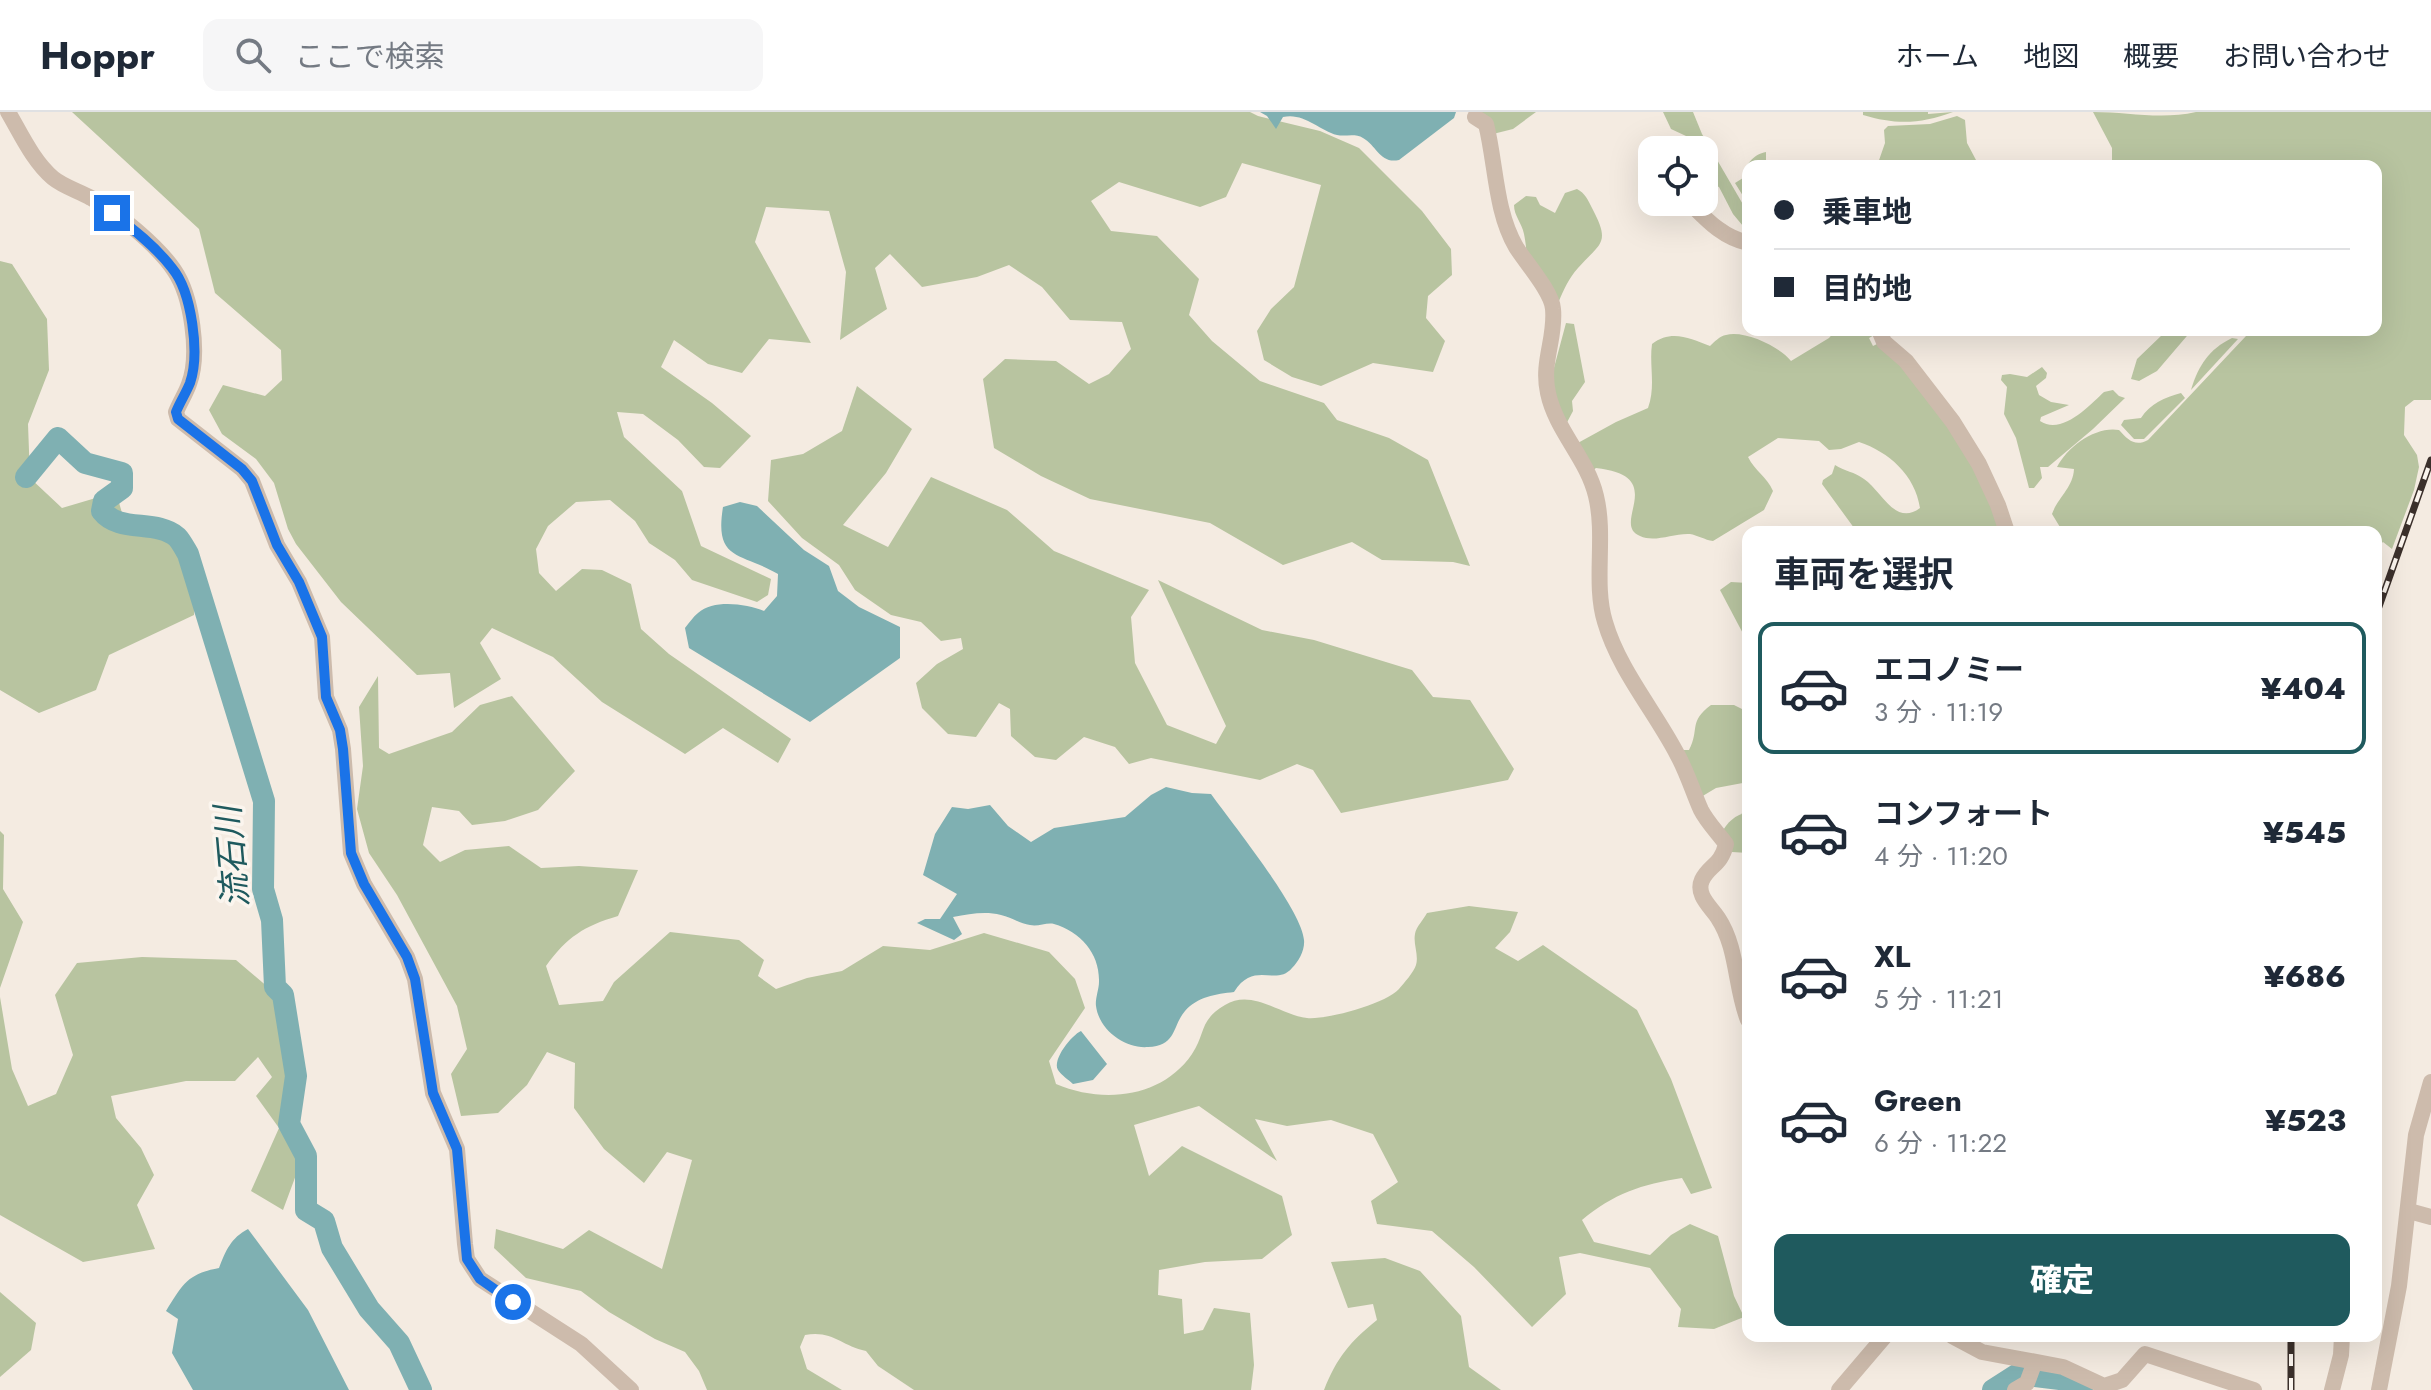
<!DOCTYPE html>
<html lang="ja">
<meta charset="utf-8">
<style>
body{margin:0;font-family:Jost,"Noto Sans JP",sans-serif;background:#f6f6f7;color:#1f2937;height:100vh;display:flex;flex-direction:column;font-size:30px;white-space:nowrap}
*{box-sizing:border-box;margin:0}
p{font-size:26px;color:#747a83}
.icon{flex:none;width:44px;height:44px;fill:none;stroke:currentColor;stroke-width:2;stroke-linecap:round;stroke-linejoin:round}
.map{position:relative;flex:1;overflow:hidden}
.details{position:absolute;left:1742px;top:414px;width:640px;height:816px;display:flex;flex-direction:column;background:#fff;border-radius:16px;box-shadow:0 8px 32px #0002}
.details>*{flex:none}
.guide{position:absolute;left:1742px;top:48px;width:640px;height:176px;border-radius:16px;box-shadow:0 8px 32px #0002;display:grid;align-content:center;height:176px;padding:0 32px;background:#fff}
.tools{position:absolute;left:1638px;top:24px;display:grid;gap:16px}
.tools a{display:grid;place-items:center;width:80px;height:80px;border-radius:16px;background:#fff;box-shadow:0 8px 32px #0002;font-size:40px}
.end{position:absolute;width:36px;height:36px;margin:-18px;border:10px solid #1a73e8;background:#fff;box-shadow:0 0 0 4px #fff}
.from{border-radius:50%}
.guide b{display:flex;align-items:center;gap:28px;height:76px;font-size:30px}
.guide b+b{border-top:2px solid #e0e1e3}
.guide i{width:20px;height:20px;background:#1f2937}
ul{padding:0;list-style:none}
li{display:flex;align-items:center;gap:24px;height:132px;margin:0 16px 12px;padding:0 16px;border:4px solid transparent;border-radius:16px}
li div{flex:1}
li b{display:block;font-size:30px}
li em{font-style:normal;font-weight:800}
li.current{border-color:#1f5a5e}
li>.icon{width:72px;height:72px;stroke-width:1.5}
h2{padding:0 32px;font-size:36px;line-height:96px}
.action{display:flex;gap:16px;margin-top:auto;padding:16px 32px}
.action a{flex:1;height:92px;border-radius:16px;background:#1f5a5e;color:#fff;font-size:32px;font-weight:800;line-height:92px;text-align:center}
header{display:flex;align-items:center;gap:48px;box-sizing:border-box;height:112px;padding:0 40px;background:#fff;border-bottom:2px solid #e0e1e3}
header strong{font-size:38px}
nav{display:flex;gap:44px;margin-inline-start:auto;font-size:28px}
.search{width:560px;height:72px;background:#f6f6f7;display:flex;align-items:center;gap:20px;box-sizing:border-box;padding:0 28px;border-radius:16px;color:#747a83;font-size:30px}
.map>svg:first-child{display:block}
</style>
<header>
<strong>Hoppr</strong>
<div class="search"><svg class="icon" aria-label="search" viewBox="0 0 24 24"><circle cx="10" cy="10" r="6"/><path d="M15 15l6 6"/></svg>ここで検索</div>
<nav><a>ホーム</a><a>地図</a><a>概要</a><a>お問い合わせ</a></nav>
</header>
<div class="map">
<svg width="2431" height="1278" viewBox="0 0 2431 1278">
<rect width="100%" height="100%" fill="#f4ebe1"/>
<g fill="#b8c4a0">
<path d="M72,0H1250L1258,4L1320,19L1359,36L1422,99L1451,137L1452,163L1428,184L1426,206L1445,229L1433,260L1373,251L1321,274L1292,265L1264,248L1257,219L1271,197L1294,175L1321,73L1242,51L1226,85L1200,95L1119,70L1091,89L1111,119L1157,124L1199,167L1189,203L1212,229L1260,269L1324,291L1337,308L1389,326L1428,348L1470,454L1453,450L1382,448L1352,430L1283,453L1210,411L1090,387L1041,364L994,336L983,267L1005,247L1056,249L1089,272L1109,262L1131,237L1122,210L1070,208L1042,175L1009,153L977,165L922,175L890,142L875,156L887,197L840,228L846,160L829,99L766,95L755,130L811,231L769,227L742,261L708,252L674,228L661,255L712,291L751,324L720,356L704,355L678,328L643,302L617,300L624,325L682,379L701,434L771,467L768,483L757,490L692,468L675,448L649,431L635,409L610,388L576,390L548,414L536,437L539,461L556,479L582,457L602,458L631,472L641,517L669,542L791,627L778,651L723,616L685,642L602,590L553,545L492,516L480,531L501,567L454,596L450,561L417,563L341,490L296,432L288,417L274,371L256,347L222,322L209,298L223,273L265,284L282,268L281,238L215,181L199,117Z"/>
<path d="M1479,0H1536L1513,17L1485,24Z"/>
<path d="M1663,0H1693L1702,22L1748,101V120L1733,102L1719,75L1704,69V38H1683L1687,30L1686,24L1671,17Z"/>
<path d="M1863,0H1928V2L1953,0C1921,12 1896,13 1863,3Z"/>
<path d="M2093,0C2128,0 2161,8 2196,0H2431V288H2414L2405,295L2404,323L2417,343L2419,355L2414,378L2392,437L2383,430L2376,436V420H2063L2052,402C2058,385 2073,376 2074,357L2057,355C2068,334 2096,314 2119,318C2128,328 2135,335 2148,328L2246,224L2233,218H2376V54H2112V36Z"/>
<path d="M1957,4L1965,8L1967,31L1976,48L1973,54H1877L1885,31L1884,18L1888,14L1930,12Z"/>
<path d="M1766,40V54H1748V92L1735,71L1743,66C1744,53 1754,42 1766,40Z"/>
<path d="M1577,77C1585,81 1588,88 1592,96C1611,132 1601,130 1578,156C1569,166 1564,177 1559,189C1516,166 1532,162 1524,122C1522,111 1514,104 1514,93L1526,84L1536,85L1540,93L1555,101L1565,81Z"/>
<path d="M0,149L12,152L47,207L49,258L28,312L30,366L62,396L116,380L126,415L170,422L195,473L194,503L109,543L96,578L39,601L0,578Z"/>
<path d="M1566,211L1574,212L1585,270L1572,289L1573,299L1564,316L1551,267Z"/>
<path d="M1836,218H1877L1878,221L1869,226L1873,234L1881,230L1956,321L2004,420H1857L1822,372L1823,368L1832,362L1835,353C1844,359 1855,360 1864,367C1881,378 1895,415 1920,396C1915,363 1889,340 1859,330L1841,337L1829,338L1819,329L1778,326L1748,345C1755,359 1767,365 1773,379L1764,398L1713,429C1705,428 1697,423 1690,422C1673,421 1655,431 1640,424C1610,412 1670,364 1596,356L1592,359L1576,332L1616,310L1648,296C1656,274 1649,254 1652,232C1671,217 1690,226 1710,234C1714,230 1720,224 1726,223C1745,218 1780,235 1791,249L1829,226Z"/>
<path d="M2163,218H2192L2157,259L2139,269L2131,267L2137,247L2162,223Z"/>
<path d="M2232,226L2238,227L2191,278C2198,254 2209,237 2232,226Z"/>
<path d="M2042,255L2047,261L2046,266L2036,274L2039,283L2051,290L2069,293L2041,305L2040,309C2062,324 2090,293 2104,280L2113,278L2119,284L2125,286L2093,317L2048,355H2040L2042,366L2034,376H2029L2016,326L2004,302L2007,275L2001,268L2002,263L2010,262L2027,265Z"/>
<path d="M857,274L912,317L886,361L843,413L888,435L931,365L1007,398L1054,439L1149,478L1131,505L1135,551L1167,613L1216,632L1226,614L1158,468L1262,518L1314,528L1412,558L1433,585L1470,588L1514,657L1508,668L1341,701L1313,658L1297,652L1260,668L1151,646L1129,652L1115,635L1084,625L1056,648L1035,645L1011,624L1010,597L999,591L976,625L948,622L922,596L916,571L937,552L963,537L961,526L941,529L921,510L891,503L855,478L839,453L802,426L768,389L771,348L803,342L842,319Z"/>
<path d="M2181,281L2185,286L2144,327H2134L2121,313L2124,308L2141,306C2150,292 2165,285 2181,281Z"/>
<path d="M1731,470L1748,471V531L1720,478Z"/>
<path d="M378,564L379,636L389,642L452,620L480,593L512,584L575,659L538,698L505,709L472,713L459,699L432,695L423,733L440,750L465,738L509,734L541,756L579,754L638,758L618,804C584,814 567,825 546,854L559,893L603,889L614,870L670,820L739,828L764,848L758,864L776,877L807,866L842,859L883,834L930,838L984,821L1049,840L1075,867L1085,896L1049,949L1056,972C1103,992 1162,986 1192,942C1206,921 1199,908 1225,893C1252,876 1280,903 1307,906C1327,908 1385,892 1399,877C1404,871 1414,860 1416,853C1419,843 1413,832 1415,822C1416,815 1424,807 1427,801L1469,794L1518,800L1510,820L1495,836L1518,849L1543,833L1637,898L1671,967L1712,1076L1691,1082L1682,1066C1642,1072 1613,1082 1582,1108L1594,1130L1650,1143L1671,1123L1690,1112L1718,1124L1734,1184L1744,1205L1714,1217L1678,1215L1681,1197L1650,1156L1580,1141L1559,1145L1566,1182L1532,1215L1474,1155L1432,1119L1377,1112L1371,1089L1398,1070L1373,1022L1331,1008L1287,1014L1255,1007L1277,1049L1199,994L1134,1013L1149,1064L1182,1034L1282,1084L1292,1123L1262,1147L1205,1150L1159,1158L1158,1183L1182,1187L1184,1222L1203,1218L1214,1196L1250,1201L1254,1253L1251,1278H914L878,1254L866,1239C841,1234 833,1218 805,1223L800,1235L807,1257L842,1278H707L699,1259L685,1240L655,1227L609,1200L581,1179L526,1166L494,1136L496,1117L563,1137L589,1118L662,1157L692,1048L667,1040L644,1071L604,1037L574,996L575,951L547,940L527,973L498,1001L461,1004L451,962L467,937L457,894L397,783L369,741L357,697L363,654L359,595Z"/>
<path d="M1711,593H1734L1748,600V670L1716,676L1701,685L1681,638H1689C1700,617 1688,610 1711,593Z"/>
<path d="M1748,700V741L1732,740L1721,722C1727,710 1735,703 1748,700Z"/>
<path d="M0,719L4,723L3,777L23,810L0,876Z"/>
<path d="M142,845L236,848L269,876L300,964L292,1003L306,1036L283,1098L251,1079L279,1016L256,984L272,965L258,945L235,969H186L111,984L116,1006L141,1036L154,1063L137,1093L155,1137L83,1150L0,1103V885L12,957L28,994L56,982L73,943L55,883L77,851Z"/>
<path d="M1385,1146L1420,1159L1461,1204L1469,1255L1501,1278H1324C1337,1245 1350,1230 1377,1208L1373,1192L1348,1196L1331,1150Z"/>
<path d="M0,1180L36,1211L31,1238L0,1265Z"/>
</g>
<g fill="#7fb0b2">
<path d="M1260,0H1456L1454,6L1399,48C1380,52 1377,34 1363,26C1355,21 1345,25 1337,23C1319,18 1303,0 1283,5L1276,17L1267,4Z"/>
<path d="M740,390L757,394L804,438L829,454L838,479L859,495L900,515V546L810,610L689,536L685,516C689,511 693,505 698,501C714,487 746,492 764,499L777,484L778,462C741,440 714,450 723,395Z"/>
<path d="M1166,675L1192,681L1211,682C1232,711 1302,798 1304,828C1305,838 1299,849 1292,856C1276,875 1254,848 1234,880C1216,882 1197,885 1185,899C1172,914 1177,934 1148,935C1125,937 1099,918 1096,894C1095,887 1099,877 1099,870C1100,842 1081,820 1054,812C1047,810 1038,815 1030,813C1020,812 1011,805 1001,803C985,799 970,802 953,805L962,822L954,828L917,811L925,807H940L957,782L923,763L935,722L952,695L968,697L990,693L1008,714L1031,730L1054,716L1125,705L1151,683Z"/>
<path d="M1081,919L1107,952L1093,968L1073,972C1069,968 1061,963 1058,958C1052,947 1072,923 1081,919Z"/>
<path d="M248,1117L308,1198L349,1278H193L172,1241L178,1207L166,1199C183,1172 187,1162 219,1156C226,1138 231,1126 248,1117Z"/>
</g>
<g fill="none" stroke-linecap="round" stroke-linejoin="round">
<g stroke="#7fb0b2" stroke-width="22">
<path d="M26,365L58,326L85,351L122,361V376L104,389L102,399C119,421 156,407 177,425C181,429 185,437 188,442L264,689L263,777L272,808L275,875L283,883L296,964L289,1012L306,1044V1098L324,1109L332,1136L369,1197L399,1231L421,1278"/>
<path d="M1993,1278L2018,1262L2060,1267L2082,1278"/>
</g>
<g stroke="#cdbbac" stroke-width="16">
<path d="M8,0C21,22 33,49 53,66C64,75 79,79 91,86C117,100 158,134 174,158C192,184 200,243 189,272C186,281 180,290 176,300L178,307L242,357L252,369L277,433L299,470L322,525L326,585L340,618L343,637L351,741L364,772L407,845L415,867L433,981L457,1037L465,1132L467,1147L480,1167L581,1232L631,1278"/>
<path d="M1475,5L1486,12C1496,52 1495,99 1516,135C1526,151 1552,180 1553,197C1556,226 1541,250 1548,281C1556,319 1587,346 1596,384C1606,425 1593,471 1605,510C1619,558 1654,598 1677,642C1687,660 1693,680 1701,698C1707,710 1718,721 1726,732C1721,754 1709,753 1702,768C1695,783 1712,796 1718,806C1738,836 1735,876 1748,908"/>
<path d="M1689,90C1707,108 1722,125 1748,131"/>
<path d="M1879,218L1884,230L1906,249L1953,310L1979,352L1998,393L2007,420"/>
<path d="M2409,1099L2431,1105"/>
<path d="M1952,1224L1982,1240L2063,1255L2104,1274L2122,1268L2145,1242L2254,1278"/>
<path d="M1839,1278L1885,1224"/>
<path d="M2015,1278L2027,1271L2034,1252"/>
<path d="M2332,1278L2341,1243L2342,1224"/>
<path d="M2379,1278L2399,1174L2416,1023L2431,970"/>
</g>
<g stroke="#3b302b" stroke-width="7">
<g id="rail">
<path d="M2376,503L2431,348"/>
<path d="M2291,1278V1224"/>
</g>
</g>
<use href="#rail" stroke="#fbf5ee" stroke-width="4" stroke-dasharray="12" stroke-linecap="butt"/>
</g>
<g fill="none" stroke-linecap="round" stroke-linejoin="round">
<path stroke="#1a73e8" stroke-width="10" d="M112,101C133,117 156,135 172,156C192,180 200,242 190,271C186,281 180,290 176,300L178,307L242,357L252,369L277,433L299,470L322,525L326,585L340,618L343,637L351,741L364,772L407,845L415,867L433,981L457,1037L467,1147L480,1167L513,1190"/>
</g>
<g text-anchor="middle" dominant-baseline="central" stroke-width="7" stroke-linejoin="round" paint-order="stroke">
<g font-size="34" font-style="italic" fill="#1f5a5e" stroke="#fbf5ee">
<text transform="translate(232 745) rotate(-95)">流石川</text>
</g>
</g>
</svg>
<div class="tools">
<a><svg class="icon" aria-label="locate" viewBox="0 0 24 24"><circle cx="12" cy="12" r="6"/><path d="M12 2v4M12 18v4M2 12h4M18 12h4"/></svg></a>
</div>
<i class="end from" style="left:513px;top:1190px"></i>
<i class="end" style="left:112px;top:101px"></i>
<div class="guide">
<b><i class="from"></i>乗車地</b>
<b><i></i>目的地</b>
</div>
<section class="details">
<h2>車両を選択</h2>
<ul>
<li class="current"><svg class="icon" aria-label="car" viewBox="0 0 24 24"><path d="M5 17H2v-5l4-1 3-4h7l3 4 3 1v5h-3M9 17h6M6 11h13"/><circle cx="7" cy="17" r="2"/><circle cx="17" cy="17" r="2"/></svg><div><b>エコノミー</b><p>3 分 · 11:19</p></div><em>¥404</em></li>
<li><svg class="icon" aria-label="car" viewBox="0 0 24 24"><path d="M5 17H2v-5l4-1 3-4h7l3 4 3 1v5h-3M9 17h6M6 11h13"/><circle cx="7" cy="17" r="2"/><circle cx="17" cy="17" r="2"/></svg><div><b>コンフォート</b><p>4 分 · 11:20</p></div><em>¥545</em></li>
<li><svg class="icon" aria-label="car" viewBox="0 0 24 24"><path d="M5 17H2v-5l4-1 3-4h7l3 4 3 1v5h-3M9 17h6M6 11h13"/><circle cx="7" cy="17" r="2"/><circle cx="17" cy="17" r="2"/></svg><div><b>XL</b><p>5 分 · 11:21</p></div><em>¥686</em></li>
<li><svg class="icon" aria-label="car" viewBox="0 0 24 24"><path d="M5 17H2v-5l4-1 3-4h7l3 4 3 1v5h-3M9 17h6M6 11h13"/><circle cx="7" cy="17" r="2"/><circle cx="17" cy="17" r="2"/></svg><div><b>Green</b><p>6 分 · 11:22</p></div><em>¥523</em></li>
</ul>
<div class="action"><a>確定</a></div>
</section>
</div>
